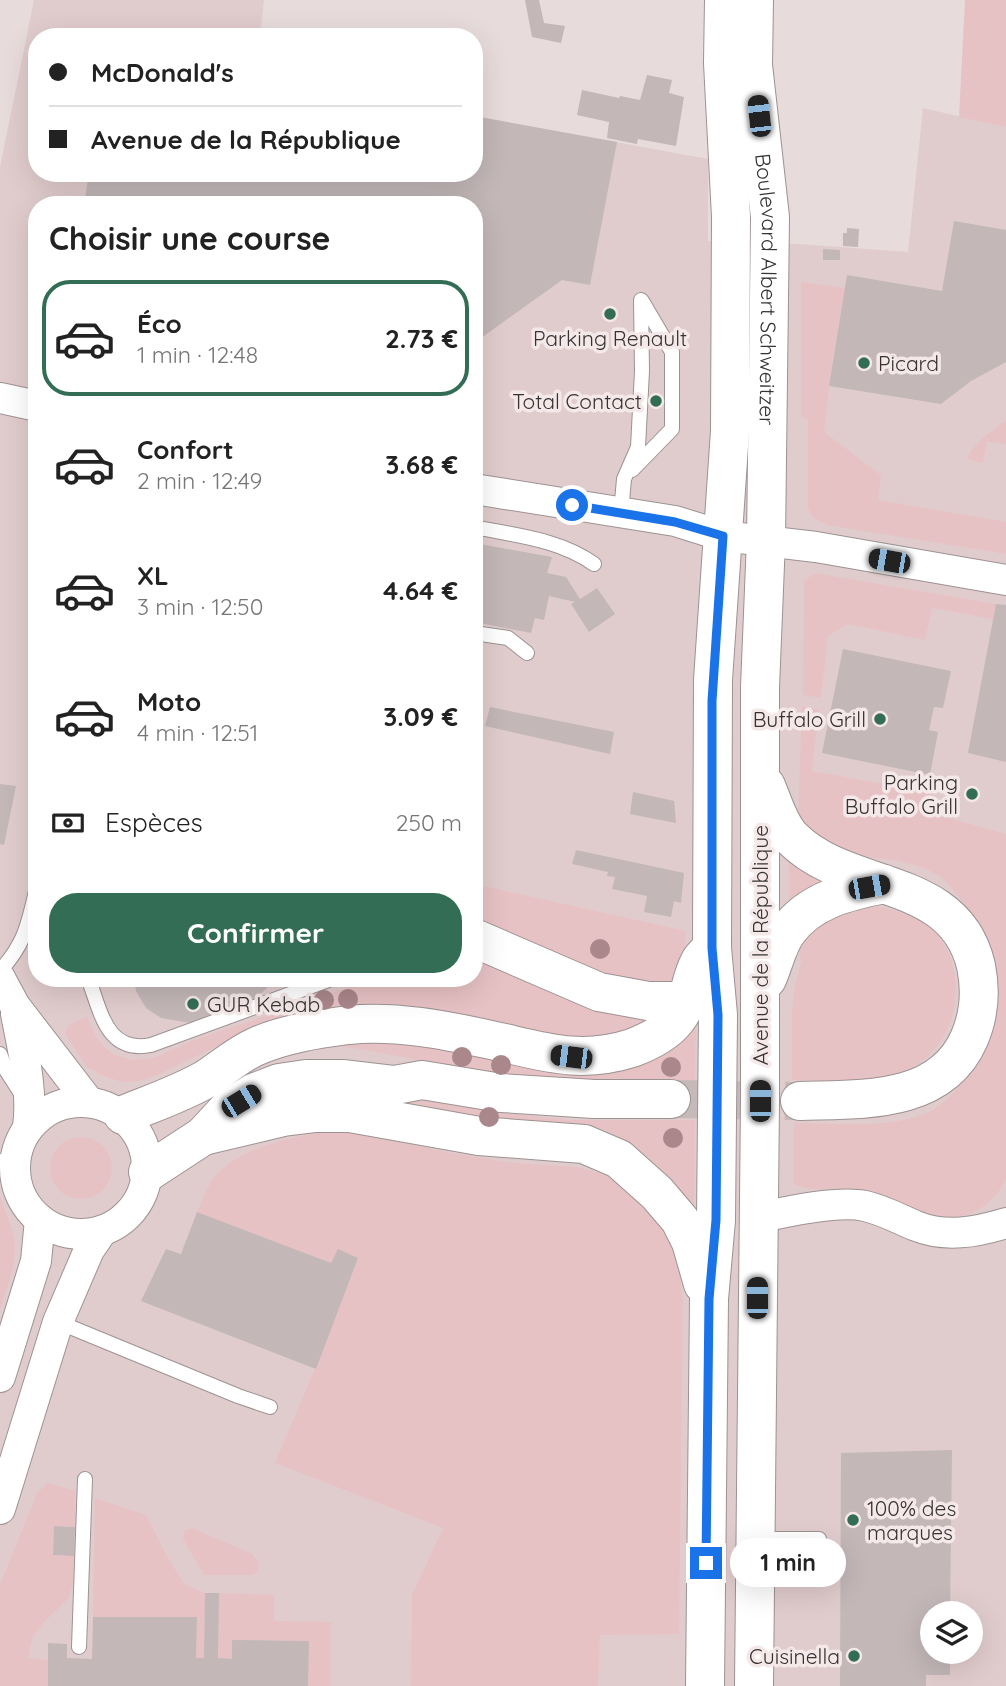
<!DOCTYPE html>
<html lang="fr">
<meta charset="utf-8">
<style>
body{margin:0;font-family:Quicksand,sans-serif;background:#f6f6f6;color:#222;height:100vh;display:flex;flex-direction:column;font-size:26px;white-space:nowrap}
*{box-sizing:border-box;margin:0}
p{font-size:23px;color:#767676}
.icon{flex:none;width:38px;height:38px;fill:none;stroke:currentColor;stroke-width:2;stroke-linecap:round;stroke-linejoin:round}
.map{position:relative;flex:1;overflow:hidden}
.side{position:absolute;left:28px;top:196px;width:455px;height:791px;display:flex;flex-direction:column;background:#fff;border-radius:28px;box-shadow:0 7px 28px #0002}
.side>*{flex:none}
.hud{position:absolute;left:28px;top:28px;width:455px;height:154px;border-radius:28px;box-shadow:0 7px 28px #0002;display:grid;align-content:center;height:154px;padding:0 21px;background:#fff}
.controls{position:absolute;left:920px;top:1601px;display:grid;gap:14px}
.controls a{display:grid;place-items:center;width:63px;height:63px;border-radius:50%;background:#fff;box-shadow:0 7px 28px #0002;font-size:35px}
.end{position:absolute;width:32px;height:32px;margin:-16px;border:9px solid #1a73e8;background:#fff;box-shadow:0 0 0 4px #fff}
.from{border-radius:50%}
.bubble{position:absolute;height:49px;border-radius:24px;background:#fff;box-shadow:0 7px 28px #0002;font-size:23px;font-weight:700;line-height:49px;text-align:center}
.car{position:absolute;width:21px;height:42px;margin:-21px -10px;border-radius:9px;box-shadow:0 0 5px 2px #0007;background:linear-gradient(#222 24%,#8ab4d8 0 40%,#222 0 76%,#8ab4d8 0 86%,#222 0)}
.hud b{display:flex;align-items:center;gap:24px;height:66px;font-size:26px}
.hud b+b{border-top:2px solid #e0e0e0}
.hud i{width:18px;height:18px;background:#222}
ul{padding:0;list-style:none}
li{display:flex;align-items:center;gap:21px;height:116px;margin:0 14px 10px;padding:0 7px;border:4px solid transparent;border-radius:28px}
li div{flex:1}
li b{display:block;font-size:26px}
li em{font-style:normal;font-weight:700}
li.selected{border-color:#346d55}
li>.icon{width:63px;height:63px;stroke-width:1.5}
h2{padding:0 21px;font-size:32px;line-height:84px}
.pay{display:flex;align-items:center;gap:18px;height:77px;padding:0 21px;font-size:26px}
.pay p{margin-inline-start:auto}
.cta{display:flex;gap:14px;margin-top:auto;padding:14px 21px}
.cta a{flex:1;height:80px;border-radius:28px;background:#346d55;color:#fff;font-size:28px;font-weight:700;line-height:80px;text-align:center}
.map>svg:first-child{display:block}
</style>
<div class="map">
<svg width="1006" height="1686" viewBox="0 0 1006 1686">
<rect width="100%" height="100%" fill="#e8dbdc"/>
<path fill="#e1cccd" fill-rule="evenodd" d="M34,0H264L260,37H37V173H474V116L708,159V241L799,244L908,252L923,108L1006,127V1686H0V167ZM37,205H474V978H37ZM933,1614H971V1652H933Z"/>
<g fill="#e7c2c4">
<path d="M965,0H1006V127L959,117Z"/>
<path d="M801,282L845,288L831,370L824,432L881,475L878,500L1006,522V554L827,525L814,518L808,509V419L801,416Z"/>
<path d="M1006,420V444L987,441L983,463L967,459C973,443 993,430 1006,420Z"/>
<path d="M815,573L996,604L993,619L932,608L925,640L848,624L828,636L821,698L803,695L804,581Z"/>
<path d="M802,706L819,710L812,771L928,792L937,797L934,814L1006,834V1179C990,1214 951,1227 916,1212C897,1205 882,1193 861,1190C835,1187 819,1194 793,1184L794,1123C834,1123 890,1129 927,1113C1006,1072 1006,936 942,878C905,851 851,866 815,838C809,833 803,824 798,817Z"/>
<path d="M789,857L821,871L820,884L796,900L789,901Z"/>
<path d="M474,884L686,931L685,961L676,989L604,980L474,923Z"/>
<path d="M867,905C884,907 915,914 928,925C974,966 961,1049 904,1071C870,1085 828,1080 792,1080V1015L794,989L801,962L799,948L803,937L829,916Z"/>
<path d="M474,953L668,1012L606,1044L384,1008L308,1010L262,1024L160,1074L139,1081L122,1082L101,1075L86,1066L65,1034C67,1023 76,1021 87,1017L95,1035L104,1047L115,1055L133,1060L154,1058L194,1040L376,978H474Z"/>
<path d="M696,1021L695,1081C625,1083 556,1080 486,1072C430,1065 377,1049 321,1044L362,1033L520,1063Z"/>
<path d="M326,1089L461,1103L494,1112L568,1120H695L694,1209C669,1176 639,1144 600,1128L266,1100Z"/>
<path d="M321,1132H357L445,1152L514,1163L577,1167L612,1177L654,1216L669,1240L679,1268L683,1299L679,1634L600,1635L598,1686H411L412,1595L443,1528L275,1463L317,1364L358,1258L338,1250L331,1263L197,1212C203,1201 208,1183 217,1174C244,1147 285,1139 321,1132Z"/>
<circle cx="81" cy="1168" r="31"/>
<path d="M0,1197C4,1209 10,1221 13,1233C20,1257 7,1286 0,1309Z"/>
<path d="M48,1483L75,1491V1527L54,1526L53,1555L74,1556L73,1584L69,1598L44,1622L33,1636L28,1658L48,1660V1686H0V1585L37,1493Z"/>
<path d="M95,1498L146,1515L168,1558L184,1584L205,1593L204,1658H196L197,1617H93Z"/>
<path d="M192,1528L252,1554L259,1562L257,1572L251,1575H204L183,1539L184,1531Z"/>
<path d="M219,1593L274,1595V1621L331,1622V1686H308V1641L233,1640L232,1659L218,1658Z"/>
</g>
<g fill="#c3b7b8">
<path d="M525,0H539L544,23L565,26L561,43L532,37Z"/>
<path d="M647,75L672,80L669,93L684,97L676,146L638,139L637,144L607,138L609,122L577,115L582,90L619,98L620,96L640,100Z"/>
<path d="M474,116L617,142L590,285L562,280L474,343V205H84L89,173H474Z"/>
<path d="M954,221L1006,230V362L971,381L941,404L829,386L847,275L942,291Z"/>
<path d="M847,228L859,229L858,247L843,246V233H847Z"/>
<path d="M823,249L840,250V260H823Z"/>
<path d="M474,543L552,557L547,573L566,577L580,599L597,588L615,614L589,632L571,604L575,602L549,596L544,620L535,618L531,633L474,622Z"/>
<path d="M996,604L1006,605V762L968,753Z"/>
<path d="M843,649L951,671L943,708L934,707L929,730L938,732L930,775L822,753Z"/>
<path d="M490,707L614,732L610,754L485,726Z"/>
<path d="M0,784L16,786L4,845L0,844Z"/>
<path d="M633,792L674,801L676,823L630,814Z"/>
<path d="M576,850L684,873L681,903L674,901L671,917L644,912L647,896L612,889L615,877L607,876L608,872L572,864Z"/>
<path d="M134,978H272L267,988L253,1000L190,1023L161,1018L146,1008L136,991Z"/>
<path d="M197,1212L331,1263L338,1249L358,1258L316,1369L141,1301L166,1249L181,1254Z"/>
<path d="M952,1450L950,1614H933V1652H950V1675H926V1686H840L841,1453Z"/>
<path d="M54,1526L75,1527L74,1556L53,1555Z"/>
<path d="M205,1593H219L218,1658L232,1659V1640L309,1641L308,1686H48V1643L67,1644V1658L92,1659L93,1617H197L196,1658H204Z"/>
</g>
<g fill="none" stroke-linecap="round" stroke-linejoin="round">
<path stroke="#c5b9ba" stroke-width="38" stroke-dasharray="38 19" stroke-linecap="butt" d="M671,1099L794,1101"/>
<g stroke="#9d9292" stroke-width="16">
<g id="service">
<path d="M632,470L672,429V352L642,301"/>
<path d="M621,513L624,479L638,447L642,371L641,300"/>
<path d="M474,524L479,528C519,536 560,540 594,564"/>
<path d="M474,633L508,638L527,653"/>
<path d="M0,971C26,942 28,924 37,887"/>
<path d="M88,978C101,1011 106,1054 151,1045L334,978"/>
<path d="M0,1054L6,1070L22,1095"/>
<path d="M0,1162L16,1155"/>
<path d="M58,1322L238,1396L270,1407"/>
<path d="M758,1539H819"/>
<path d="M79,1647L85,1479"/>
</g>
</g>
<g stroke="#9d9292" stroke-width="32">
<g id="minor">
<path d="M0,398L37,406"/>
<path d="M474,489L675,521L723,536L816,547L1006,580"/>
<path d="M0,978L15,1006L88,1101"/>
<path d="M16,1014C23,1051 33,1089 28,1127"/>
<circle cx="81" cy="1168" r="66"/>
<path d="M757,1218C785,1212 838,1200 865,1206C883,1210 899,1219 916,1226C946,1238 976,1232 1006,1223"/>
<path d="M0,1377L36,1261L40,1220"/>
<path d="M0,1509L58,1322L89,1250L102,1231"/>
</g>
</g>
<g stroke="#9d9292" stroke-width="40">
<g id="secondary">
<path id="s1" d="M754,0L753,65L770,217L766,540L760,687V1101L754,1686"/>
<path d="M766,786C773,802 779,825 792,838C847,894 955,874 976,966C981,990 979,1016 969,1039C940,1105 860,1099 800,1101"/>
<path d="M474,938L599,992L648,1001H688"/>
<path d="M767,979C774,964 777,946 787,932C809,900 849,891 884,884"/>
<path d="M123,1115C150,1104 180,1094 206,1079C222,1069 237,1055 255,1047C283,1034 318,1029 348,1025C395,1020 445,1030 491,1040C542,1051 579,1065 632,1048C648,1042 665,1034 676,1020C691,1002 689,980 700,961C702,957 707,953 711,949"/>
<path d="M203,1136L283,1117L316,1113H350L479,1136L584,1144L619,1159L657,1193L680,1220L691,1242L703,1284"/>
<path d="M148,1172L203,1136L229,1108L253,1093L279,1083L306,1079H344L395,1085L422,1080L501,1093L594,1099H671"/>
<path d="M705,1686L709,1299L716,1220L718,1015L712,948L713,680L730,431L731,217L723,63L724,0"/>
</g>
</g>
<use href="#service" stroke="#fff" stroke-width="14"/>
<use href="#minor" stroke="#fff" stroke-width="30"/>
<use href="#secondary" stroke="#fff" stroke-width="38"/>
</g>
<g fill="#aa878a">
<circle cx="600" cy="949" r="10"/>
<circle cx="348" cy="999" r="10"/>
<circle cx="324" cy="1000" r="10"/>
<circle cx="462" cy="1057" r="10"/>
<circle cx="501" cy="1065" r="10"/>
<circle cx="671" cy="1067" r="10"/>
<circle cx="489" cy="1117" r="10"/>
<circle cx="673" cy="1138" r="10"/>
</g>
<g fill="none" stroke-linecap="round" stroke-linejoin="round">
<path stroke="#1a73e8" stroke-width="9" d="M572,505L675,522L723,536L712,701V948L718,1015L716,1220L709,1299L706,1563"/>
</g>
<g fill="#346d55" stroke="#f5e8e9" stroke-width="2.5">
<circle cx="610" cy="314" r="7"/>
<circle cx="864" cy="363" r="7"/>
<circle cx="656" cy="401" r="7"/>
<circle cx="880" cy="719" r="7"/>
<circle cx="972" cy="794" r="7"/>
<circle cx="193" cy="1004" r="7"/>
<circle cx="853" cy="1520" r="7"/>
<circle cx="854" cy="1656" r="7"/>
</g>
<g text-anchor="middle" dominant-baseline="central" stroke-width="7" stroke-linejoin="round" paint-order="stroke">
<g font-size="21" fill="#373233" stroke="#f5e8e9">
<text stroke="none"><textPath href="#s1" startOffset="290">Boulevard Albert Schweitzer</textPath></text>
<text transform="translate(760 945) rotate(-90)">Avenue de la République</text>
</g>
<g font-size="21" fill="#373233" stroke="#f5e8e9" text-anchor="end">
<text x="610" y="338" text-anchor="middle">Parking Renault</text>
<text x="878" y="363" text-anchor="start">Picard</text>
<text x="642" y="401">Total Contact</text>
<text x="866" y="719">Buffalo Grill</text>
<text x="958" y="782">Parking<tspan x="958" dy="24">Buffalo Grill</tspan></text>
<text x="207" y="1004" text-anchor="start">GUR Kebab</text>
<text x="867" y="1508" text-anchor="start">100% des<tspan x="867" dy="24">marques</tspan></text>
<text x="840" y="1656">Cuisinella</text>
</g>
</g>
</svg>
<div class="controls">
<a><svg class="icon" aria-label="layers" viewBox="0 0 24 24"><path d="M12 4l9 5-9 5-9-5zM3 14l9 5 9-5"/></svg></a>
</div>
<i class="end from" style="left:572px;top:505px"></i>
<i class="end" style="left:706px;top:1563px"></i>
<div class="bubble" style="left:730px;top:1538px;width:116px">1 min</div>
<i class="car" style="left:759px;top:116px;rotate:354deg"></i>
<i class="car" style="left:889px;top:561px;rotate:280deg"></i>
<i class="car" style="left:869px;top:887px;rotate:80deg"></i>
<i class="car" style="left:571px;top:1057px;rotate:277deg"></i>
<i class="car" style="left:241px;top:1101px;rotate:59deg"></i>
<i class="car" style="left:760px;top:1101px;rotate:0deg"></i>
<i class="car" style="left:757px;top:1298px;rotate:0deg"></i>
<div class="hud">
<b><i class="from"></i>McDonald's</b>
<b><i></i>Avenue de la République</b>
</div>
<section class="side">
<h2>Choisir une course</h2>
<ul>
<li class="selected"><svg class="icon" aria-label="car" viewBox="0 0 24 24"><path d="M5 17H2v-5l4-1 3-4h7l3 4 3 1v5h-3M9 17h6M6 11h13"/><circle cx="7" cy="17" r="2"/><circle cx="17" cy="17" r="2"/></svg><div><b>Éco</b><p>1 min · 12:48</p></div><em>2.73 €</em></li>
<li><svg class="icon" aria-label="car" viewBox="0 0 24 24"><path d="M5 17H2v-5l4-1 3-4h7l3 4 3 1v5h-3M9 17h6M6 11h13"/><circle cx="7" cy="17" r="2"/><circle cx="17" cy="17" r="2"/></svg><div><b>Confort</b><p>2 min · 12:49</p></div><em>3.68 €</em></li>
<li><svg class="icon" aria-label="car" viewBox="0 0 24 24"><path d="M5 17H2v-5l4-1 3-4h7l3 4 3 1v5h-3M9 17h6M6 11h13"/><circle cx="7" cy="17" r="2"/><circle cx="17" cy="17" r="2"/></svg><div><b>XL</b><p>3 min · 12:50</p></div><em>4.64 €</em></li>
<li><svg class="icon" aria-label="car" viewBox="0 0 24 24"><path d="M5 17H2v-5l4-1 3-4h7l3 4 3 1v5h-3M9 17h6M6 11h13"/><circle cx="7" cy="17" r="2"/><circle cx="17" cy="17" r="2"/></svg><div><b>Moto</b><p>4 min · 12:51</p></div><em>3.09 €</em></li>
</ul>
<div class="pay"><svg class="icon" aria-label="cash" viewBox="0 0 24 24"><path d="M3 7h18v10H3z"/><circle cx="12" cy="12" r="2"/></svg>Espèces<p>250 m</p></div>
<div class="cta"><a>Confirmer</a></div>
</section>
</div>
